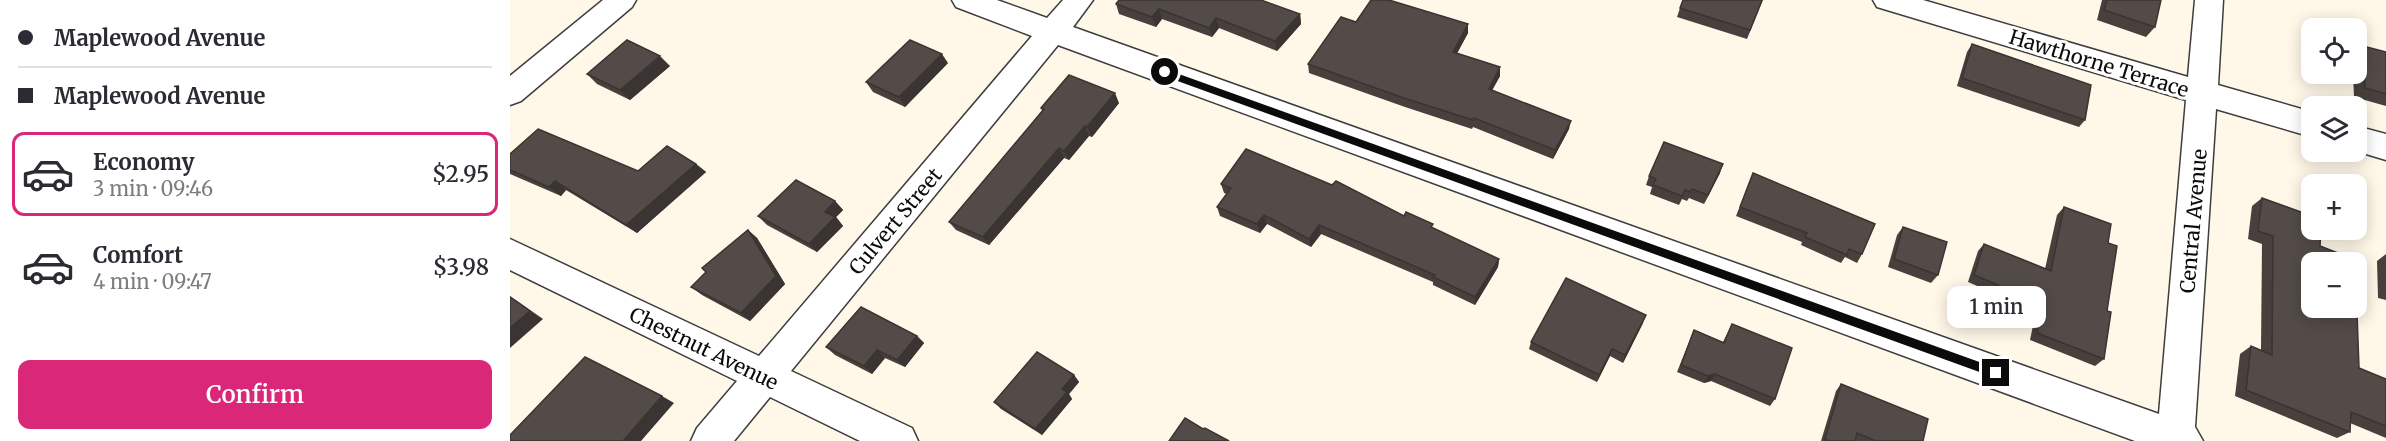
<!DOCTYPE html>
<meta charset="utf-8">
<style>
body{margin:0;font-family:Merriweather,serif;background:#f7f7f7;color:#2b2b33;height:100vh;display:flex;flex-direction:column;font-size:22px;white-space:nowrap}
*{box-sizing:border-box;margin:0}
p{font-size:20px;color:#7c7c81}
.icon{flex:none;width:33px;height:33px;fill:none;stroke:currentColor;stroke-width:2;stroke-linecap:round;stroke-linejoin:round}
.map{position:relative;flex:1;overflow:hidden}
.side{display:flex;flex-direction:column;background:#fff;width:510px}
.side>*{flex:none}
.top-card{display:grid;align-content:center;height:132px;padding:0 18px;background:#fff}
.controls{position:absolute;left:1791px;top:18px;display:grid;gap:12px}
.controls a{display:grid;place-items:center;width:66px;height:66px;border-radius:12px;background:#fff;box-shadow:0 3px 15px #0003;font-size:30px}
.end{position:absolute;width:27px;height:27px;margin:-14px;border:8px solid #0b0b0b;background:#fff;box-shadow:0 0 0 3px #fff}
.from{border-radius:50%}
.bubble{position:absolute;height:42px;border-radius:12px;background:#fff;box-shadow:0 3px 15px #0003;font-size:20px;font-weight:600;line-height:42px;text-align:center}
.top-card b{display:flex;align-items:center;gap:21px;height:57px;font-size:22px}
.top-card b+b{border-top:2px solid #e1e1e2}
.top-card i{width:15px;height:15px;background:#2b2b33}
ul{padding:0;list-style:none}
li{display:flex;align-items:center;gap:18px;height:84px;margin:0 12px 9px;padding:0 6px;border:3px solid transparent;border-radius:12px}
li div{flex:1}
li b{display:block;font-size:22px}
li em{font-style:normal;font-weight:600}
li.on{border-color:#db2777}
li>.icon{width:54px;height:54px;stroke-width:1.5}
.button{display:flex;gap:12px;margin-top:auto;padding:12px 18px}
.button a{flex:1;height:69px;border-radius:12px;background:#db2777;color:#fff;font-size:24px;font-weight:600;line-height:69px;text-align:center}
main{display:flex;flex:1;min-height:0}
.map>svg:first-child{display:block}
</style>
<main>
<section class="side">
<div class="top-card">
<b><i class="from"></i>Maplewood Avenue</b>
<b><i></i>Maplewood Avenue</b>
</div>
<ul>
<li class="on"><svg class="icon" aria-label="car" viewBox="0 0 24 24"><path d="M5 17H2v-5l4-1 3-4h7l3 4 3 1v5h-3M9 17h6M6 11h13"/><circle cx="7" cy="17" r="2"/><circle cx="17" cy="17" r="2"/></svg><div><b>Economy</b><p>3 min · 09:46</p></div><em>$2.95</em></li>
<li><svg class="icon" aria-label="car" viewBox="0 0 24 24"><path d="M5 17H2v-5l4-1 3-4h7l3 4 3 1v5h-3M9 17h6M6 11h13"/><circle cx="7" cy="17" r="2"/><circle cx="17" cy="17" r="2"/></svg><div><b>Comfort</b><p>4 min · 09:47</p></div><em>$3.98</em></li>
</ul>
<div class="button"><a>Confirm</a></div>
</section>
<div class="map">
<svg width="1876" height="441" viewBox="0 0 1876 441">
<rect width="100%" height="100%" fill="#fff8e9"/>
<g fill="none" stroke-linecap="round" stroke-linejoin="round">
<g stroke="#3e3e3e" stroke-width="3">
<g id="minor">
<path d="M93,0H126L122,7L11,101L0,105V76Z"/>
<path d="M442,0H487L537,18L553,0H583L563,27L1649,414L1676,100L1367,7L1363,0H1413L1678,77L1685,0H1713L1708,85L1802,112V137L1706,109L1685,427L1693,441H1625L548,45L281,371L402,428L408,441H350L260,397L224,441H181L187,428L227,381L0,270V239L249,356L522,36L446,7Z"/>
<path d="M1846,126L1876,134V160L1846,151Z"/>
</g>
</g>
<use href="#minor" fill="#fff" fill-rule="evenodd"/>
</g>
<g fill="#47403d">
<path d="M1253,0L1237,39L1167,17L1170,8Z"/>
<path d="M1592,0H1651L1645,27L1636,37L1587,20Z"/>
<path d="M606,4L790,14L791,24L767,51L709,28L702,37L652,19L646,27L609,14Z"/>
<path d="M846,22L958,33L947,53L990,67V76L982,90L1059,129L1043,159L963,127L962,129L895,107L799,73L798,64Z"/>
<path d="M1462,44L1575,120L1569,127L1447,86L1457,52Z"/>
<path d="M1853,46L1876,52V106L1844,97L1843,74H1846V52Z"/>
<path d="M438,63L395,107L363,92L356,82Z"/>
<path d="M160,66L120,100L87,84L77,74Z"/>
<path d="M609,103L582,137L579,136L559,160L554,158L479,245L446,230L439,222L532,111L531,108Z"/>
<path d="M0,154L128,171L186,164L196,172L127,233L56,190L51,196L0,174Z"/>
<path d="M1210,173L1194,204L1179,198L1177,201L1172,199L1169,205L1140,194L1142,187L1136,185L1139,176Z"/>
<path d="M1243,173L1352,254L1347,263L1335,257L1331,263L1291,245L1292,242L1226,216Z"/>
<path d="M711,184L894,216L989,259L988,267L965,305L923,285V282L811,234L801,247L757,224L750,233L710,216L707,207L717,194L714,193Z"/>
<path d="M1752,198L1810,246L1849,368L1876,379V438L1840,423V432L1827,438L1725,396L1730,354L1741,346L1751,350L1752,244L1738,239L1742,206Z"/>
<path d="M325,201L333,210L326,217L333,226L307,252L257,225L248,216Z"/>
<path d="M1554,207L1598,243L1597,311L1594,359L1585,366L1520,340L1526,311L1458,282L1468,251L1474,244L1535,269L1547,215Z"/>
<path d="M1393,227L1428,275L1421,283L1378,267L1387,235Z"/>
<path d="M238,230L247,238L275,284L240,321L192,295L181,287Z"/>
<path d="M1876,254V300L1868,298L1867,261Z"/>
<path d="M1133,323L1113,363L1100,356L1087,382L1019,349L1021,342Z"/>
<path d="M1222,324L1265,399L1260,406L1201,381L1194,383L1167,372L1184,330L1213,342Z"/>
<path d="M407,336L414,343L395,367L375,358L362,374L325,355L316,347Z"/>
<path d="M564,375L569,382L559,394L562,399L532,435L491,409L484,402Z"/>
<path d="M1331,384L1413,441H1311L1326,391Z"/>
</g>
<g fill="#3a3432">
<path d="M649,9L652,19L646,27L642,17Z"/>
<path d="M790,14L791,24L767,51L765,41Z"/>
<path d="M706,18L709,28L702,37L699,28Z"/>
<path d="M958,24V33L943,61V52Z"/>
<path d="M432,54L438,63L395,107L389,97Z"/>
<path d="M150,56L160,66L120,100L110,90Z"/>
<path d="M990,67V76L978,98L979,89Z"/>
<path d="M605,93L609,103L582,137L577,127Z"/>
<path d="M1061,121L1059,129L1043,159L1045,150Z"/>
<path d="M575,126L579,136L559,160L554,151Z"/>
<path d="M549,148L554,158L479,245L473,237Z"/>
<path d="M186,164L196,172L127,233L116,225Z"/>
<path d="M1213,164L1210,173L1194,204L1198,195Z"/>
<path d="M45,181L56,190L51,196L39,187Z"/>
<path d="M325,201L333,210L326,217L333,226L307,252L299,244L315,212Z"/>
<path d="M754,215L757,224L750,233L747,224Z"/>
<path d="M809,225L811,234L801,247L799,239Z"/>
<path d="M238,230L247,238L275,284L240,321L231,313Z"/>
<path d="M989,259L988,267L965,305V297Z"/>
<path d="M0,296L33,319L0,348Z"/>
<path d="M1136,315L1133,323L1113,363L1115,355Z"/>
<path d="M407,336L414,343L395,367L387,360Z"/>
<path d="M1102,349L1100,356L1087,382L1089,375Z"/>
<path d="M367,350L375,358L362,374L354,366Z"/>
<path d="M1205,374L1201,381L1194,383L1198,376Z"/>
<path d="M564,375L569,382L559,394L562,399L532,435L525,429L552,389Z"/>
<path d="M152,396L164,403L131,441H113Z"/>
</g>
<g fill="#534b47" stroke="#3a3432" stroke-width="1.5">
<path d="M609,0H751L790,14L765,41L706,18L699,28L649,9L642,17L606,4Z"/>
<path d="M861,0H879L958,24L943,52L990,67L979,89L1061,121L1045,150L964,118L963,120L894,98L798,64L831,17L846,22Z"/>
<path d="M1173,0H1252L1240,30L1170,8Z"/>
<path d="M1597,0H1651L1645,27L1594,10Z"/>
<path d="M117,40L150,56L110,90L77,74Z"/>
<path d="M400,40L432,54L389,97L356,82Z"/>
<path d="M1462,44L1581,85L1575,120L1452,78Z"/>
<path d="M1853,46L1876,52V94L1855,88Z"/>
<path d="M559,75L605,93L577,127L575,126L554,151L549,148L473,237L439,222L534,109L531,108Z"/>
<path d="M28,129L128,171L157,146L186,164L116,225L45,181L39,187L0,170V154Z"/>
<path d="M1154,142L1213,164L1198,195L1182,189L1181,192L1175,190L1172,196L1143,185L1146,179L1139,176Z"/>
<path d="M736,149L822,185L826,181L894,216L896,212L923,224L921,227L989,259L965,297L923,277L925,275L809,225L799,239L754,215L747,224L707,207L721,188L711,184Z"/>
<path d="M1243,173L1365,224L1352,254L1339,249L1337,255L1295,237L1297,233L1230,207Z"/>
<path d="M286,180L325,201L315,212L325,217L299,244L248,216Z"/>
<path d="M1752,198L1802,216V230H1811L1810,246L1846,260V262H1802V308H1846V285L1849,368L1876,379V426L1841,412L1840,432L1736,390L1741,346L1762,355L1763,236L1748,231Z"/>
<path d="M1554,207L1601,224L1598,243L1607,246L1597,311L1601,312L1594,359L1527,333L1533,304L1464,275L1474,244L1541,271Z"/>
<path d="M1393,227L1437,242L1428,275L1384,259Z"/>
<path d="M238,230L266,276L231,313L181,287L196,272L192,268Z"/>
<path d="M1056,278L1136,315L1115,355L1102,349L1089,375L1021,342Z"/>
<path d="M0,297L20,311L0,328Z"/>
<path d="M351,307L407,336L387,360L367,350L354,366L316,347Z"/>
<path d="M1222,324L1282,348L1265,399L1205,374L1198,376L1171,365L1184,330L1214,343Z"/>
<path d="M527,352L564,375L552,389L557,392L525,429L484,402Z"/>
<path d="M75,357L152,396L113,441H0V435Z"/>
<path d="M1331,384L1418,419L1413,441H1366L1347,433L1345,441H1319L1315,439Z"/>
<path d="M675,418L693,429L695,428L719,441H659Z"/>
</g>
<path fill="#0b0b0b" d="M655,69L1486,368L1491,373L1486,378L651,75L650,72Z"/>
<g text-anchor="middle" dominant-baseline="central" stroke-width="6" stroke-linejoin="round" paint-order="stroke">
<g font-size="20" fill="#0b0b0b" stroke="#fff">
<text transform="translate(1589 63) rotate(17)">Hawthorne Terrace</text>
<text transform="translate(385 221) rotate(-50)">Culvert Street</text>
<text transform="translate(1683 221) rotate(-85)">Central Avenue</text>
<text transform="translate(194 348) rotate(26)">Chestnut Avenue</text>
</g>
</g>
</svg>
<div class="controls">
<a><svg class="icon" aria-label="locate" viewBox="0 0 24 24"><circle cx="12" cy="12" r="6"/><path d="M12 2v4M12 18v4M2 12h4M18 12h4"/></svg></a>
<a><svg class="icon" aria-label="layers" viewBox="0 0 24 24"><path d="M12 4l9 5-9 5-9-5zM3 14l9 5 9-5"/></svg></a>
<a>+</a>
<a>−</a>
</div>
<i class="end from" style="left:655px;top:72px"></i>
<i class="end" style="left:1486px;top:373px"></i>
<div class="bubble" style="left:1437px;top:286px;width:99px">1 min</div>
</div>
</main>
